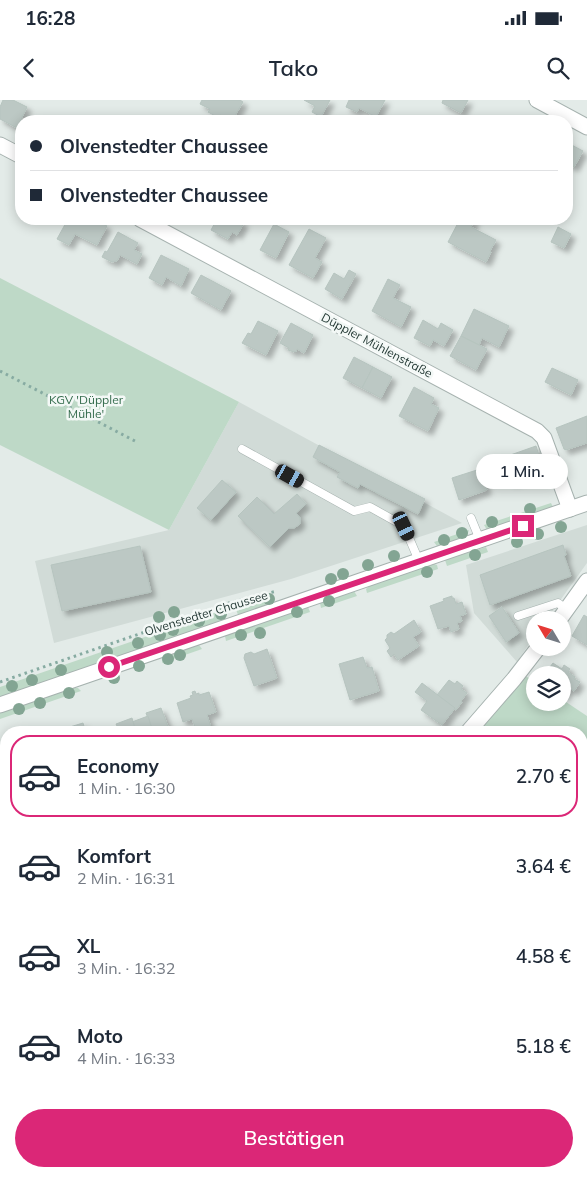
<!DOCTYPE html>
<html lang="de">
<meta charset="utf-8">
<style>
body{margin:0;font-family:Mulish,sans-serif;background:#f2f2f3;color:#1f2937;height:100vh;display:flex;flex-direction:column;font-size:19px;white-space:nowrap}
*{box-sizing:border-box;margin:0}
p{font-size:16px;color:#747a83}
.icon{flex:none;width:28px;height:28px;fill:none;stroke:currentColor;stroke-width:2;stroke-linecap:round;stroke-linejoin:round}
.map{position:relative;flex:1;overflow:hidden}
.panel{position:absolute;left:0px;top:626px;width:588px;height:451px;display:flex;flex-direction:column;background:#fff;border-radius:20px 20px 0 0;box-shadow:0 2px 12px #0003}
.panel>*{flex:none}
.hud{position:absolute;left:15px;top:15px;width:558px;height:110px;border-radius:20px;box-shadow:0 2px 12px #0003;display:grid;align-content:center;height:110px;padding:0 15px;background:#fff}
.needle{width:32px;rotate:308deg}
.controls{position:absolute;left:526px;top:511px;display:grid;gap:10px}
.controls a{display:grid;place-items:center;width:45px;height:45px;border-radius:50%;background:#fff;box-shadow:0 2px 12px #0003;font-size:25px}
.end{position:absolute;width:22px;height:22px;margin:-11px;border:6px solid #db2777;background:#fff;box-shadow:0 0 0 2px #fff}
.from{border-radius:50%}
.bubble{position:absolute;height:35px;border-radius:18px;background:#fff;box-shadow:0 2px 12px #0003;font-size:16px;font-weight:600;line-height:35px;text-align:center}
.car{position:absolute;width:15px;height:30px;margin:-15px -8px;border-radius:6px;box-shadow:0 0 4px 1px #0007;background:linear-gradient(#222 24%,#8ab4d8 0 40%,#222 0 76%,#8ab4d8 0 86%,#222 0)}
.hud b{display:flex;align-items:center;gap:18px;height:48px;font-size:19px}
.hud b+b{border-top:1px solid #e0e1e3}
.hud i{width:12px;height:12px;background:#1f2937}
ul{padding:9px 0 0;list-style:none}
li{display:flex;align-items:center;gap:15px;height:82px;margin:0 10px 8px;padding:0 5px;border:2px solid transparent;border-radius:20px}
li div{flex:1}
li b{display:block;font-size:19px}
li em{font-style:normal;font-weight:600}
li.current{border-color:#db2777}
li>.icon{width:45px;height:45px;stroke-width:1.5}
.button{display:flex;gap:10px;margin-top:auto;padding:10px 15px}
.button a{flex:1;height:58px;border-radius:30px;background:#db2777;color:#fff;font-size:20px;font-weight:600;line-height:58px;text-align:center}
.status{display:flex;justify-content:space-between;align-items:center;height:35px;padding:0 25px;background:#fff;direction:ltr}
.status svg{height:14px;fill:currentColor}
header{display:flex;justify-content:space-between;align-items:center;height:65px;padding:0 15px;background:#fff;font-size:22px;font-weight:600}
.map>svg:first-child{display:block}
</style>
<div class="status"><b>16:28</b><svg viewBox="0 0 49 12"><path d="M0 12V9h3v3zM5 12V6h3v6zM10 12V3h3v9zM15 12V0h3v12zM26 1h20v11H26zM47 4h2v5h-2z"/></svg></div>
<header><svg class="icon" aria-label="back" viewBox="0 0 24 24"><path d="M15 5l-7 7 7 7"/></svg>Tako<svg class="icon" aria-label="search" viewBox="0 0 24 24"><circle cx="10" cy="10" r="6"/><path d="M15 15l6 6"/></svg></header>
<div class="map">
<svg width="587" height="1077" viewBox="0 0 587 1077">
<defs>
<filter id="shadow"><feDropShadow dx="4.5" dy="4.5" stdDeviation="2.5" flood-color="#0004"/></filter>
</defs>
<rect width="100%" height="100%" fill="#e3ebe8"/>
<g fill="#d1dbd7">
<path d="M239,302L462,423L291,479L54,543L35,461L169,430Z"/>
<path d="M587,425V463L546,520H535V535L517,562L474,513L466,465Z"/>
</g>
<g fill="#bed9c7">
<path d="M0,178L239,302L169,430L0,345Z"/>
<path d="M551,403L553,407L487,430L484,425Z"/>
<path d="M469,430L467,436L437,446L434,442Z"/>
<path d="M486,447L488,452L447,466L445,460Z"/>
<path d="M434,464L437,465L438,469L367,493L366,489L369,486Z"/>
<path d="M354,491L357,496L321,508L320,503Z"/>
<path d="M273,498L274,502L238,515L235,506L259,500Z"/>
<path d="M308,507L310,512L226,541L225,536Z"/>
<path d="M223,510L226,519L0,597V587Z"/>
<path d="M199,545L202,549L162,563L163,557Z"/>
<path d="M524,575L535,582V602H562L563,600L587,616V1077H338L330,1071H581V632H475Z"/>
<path d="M72,588H78L81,591L0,619V612Z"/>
</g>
<g fill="#bcc8c4" stroke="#b6c4bf" filter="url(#shadow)">
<path d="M3,0H13L27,7L17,28L0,19V7Z"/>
<path d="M202,0H240L243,2L232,21L220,15L219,18L208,12L210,9L200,4Z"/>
<path d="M304,0H330L321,17L312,12L315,6Z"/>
<path d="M349,0H385L376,17L359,8L357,12L346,7Z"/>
<path d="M443,0H468L461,13L442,3Z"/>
<path d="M566,42L583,51L574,67L566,63Z"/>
<path d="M68,119H93L107,126L97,145L75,134L69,145L57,139Z"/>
<path d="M217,119H237L244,123L237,135L232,132L228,139L211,130Z"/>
<path d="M460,119H475L471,127L496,140L490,151L491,152L486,162L448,142Z"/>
<path d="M274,124L289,132L276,158L260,150Z"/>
<path d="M558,127L571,134L564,148L551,142Z"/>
<path d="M309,129L326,138L315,158L322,162L313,178L289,165Z"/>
<path d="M118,132L138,143L134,150L142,154L137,164L120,155L117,161L112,162L102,157L105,151L107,152Z"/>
<path d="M161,155L189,169L181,186L166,177L162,185L149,178Z"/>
<path d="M349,170L356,174L342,199L325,189L334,173L344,179Z"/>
<path d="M201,175L231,191L221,210L191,193Z"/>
<path d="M388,179L400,185L393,198L411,207L401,227L372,211Z"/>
<path d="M474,209L509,226L499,247L482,238L479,245L461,236Z"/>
<path d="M423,220L438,229L441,223L453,230L444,246L433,240L430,246L414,238Z"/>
<path d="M258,221L278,231L266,255L242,243L248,233L251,234Z"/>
<path d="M291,223L313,235L304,253L297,249L296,252L295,251L294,252L288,250L289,248L280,243Z"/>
<path d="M461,236L487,249L476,270L450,256Z"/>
<path d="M354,257L373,267L362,288L343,278Z"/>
<path d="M373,267L392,277L381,298L362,288Z"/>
<path d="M552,268L578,280L571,295L545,282Z"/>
<path d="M414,287L434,298L431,304L439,308L428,331L399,316Z"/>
<path d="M587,316V343L566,350L564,349L556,328Z"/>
<path d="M319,345L425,399L418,414L360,384L358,388L337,377L340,372L313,357Z"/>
<path d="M536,346L544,370L511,382L502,358Z"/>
<path d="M480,369L487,390L459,400L452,378Z"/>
<path d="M222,380L236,392L211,420L197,408Z"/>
<path d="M297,394L306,404L296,413L300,418V424L294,428H289L270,447L238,416L257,397L274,414Z"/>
<path d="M563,445L566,455L564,456L571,476L490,505L480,475Z"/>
<path d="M140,446L151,492L62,511L51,465Z"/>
<path d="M452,496V498H454L456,504L462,502L466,514L460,516L462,521L457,523L459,529L451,532L449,526L438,529L430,506L444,501L443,499Z"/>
<path d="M502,507L519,533L506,542L489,516Z"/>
<path d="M584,515L587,517V545L572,536Z"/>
<path d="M414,520L421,532L413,537L419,546L398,560L394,554L391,557L387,551L390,548L385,540L387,538V535L391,532L394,534Z"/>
<path d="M267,549L277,578L254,586L244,558L245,554L251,552L254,554Z"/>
<path d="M363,557L367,568L372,567L379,591L350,600L339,564Z"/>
<path d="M553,563L562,569L564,565L570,569L568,572L575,577L574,579L580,582L574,591L569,588L563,597L562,575H544Z"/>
<path d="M449,580L455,584L457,581L463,586L461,589L467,593L461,601L462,602L456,610L437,595Z"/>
<path d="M422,583L455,608L442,625L421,610L427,601L415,592Z"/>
<path d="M195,591L196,594L199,593V595L209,592L216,612L207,615L211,627L197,632L192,619L183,622L177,603L191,598L190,596L193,595L192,592Z"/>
<path d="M161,608L170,632H153L146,613Z"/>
<path d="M148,616L153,632H136L132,622Z"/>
<path d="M132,618L136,632H120L116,624Z"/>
<path d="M83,623L86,632H61L60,630Z"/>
<path d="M2,647V649L6,648V673L0,677V648Z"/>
<path d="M6,703V721L0,723V705Z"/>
<path d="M7,1071H30L40,1077H4Z"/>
<path d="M118,1071H146L145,1073L147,1074L145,1077H117L116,1076Z"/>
</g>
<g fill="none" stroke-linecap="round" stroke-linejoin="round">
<g stroke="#a6b2af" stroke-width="9">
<g id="service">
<path d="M242,349L354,411L370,407L404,426L419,461"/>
<path d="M471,418L480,440"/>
<path d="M518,516L558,503L567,510"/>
</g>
</g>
<g stroke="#a6b2af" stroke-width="17">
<g id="minor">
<path d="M537,0L587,27"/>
<path d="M0,45L21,56"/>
<path d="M140,119L537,331L544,338L570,409"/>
<path d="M559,520L587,481"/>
<path d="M468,632L514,579L538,548"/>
<path d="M0,771L6,788"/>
<path d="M0,858L6,853"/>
<path d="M173,1077L176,1071"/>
</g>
</g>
<g stroke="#a6b2af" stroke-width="17">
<path id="tertiary" d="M0,605L587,403"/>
</g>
<g stroke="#87aba2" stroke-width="3" stroke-dasharray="2.5 4" stroke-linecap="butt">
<path d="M0,271L135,341"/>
<path d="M0,582L229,503L277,491"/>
<path d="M581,721L587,725"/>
<path d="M581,926L587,930"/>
<path d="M344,1071L353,1077"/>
<path d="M551,1071L559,1077"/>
</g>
<use href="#service" stroke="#fff" stroke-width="8"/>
<use href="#minor" stroke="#fff" stroke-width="15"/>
<use href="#tertiary" stroke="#fff" stroke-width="15"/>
</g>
<g fill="#83a593">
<circle cx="530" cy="409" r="6"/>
<circle cx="492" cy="422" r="6"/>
<circle cx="561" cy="427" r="6"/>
<circle cx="462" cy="433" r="6"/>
<circle cx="538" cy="434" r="6"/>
<circle cx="444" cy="440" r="6"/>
<circle cx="517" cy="442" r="6"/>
<circle cx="475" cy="455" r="6"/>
<circle cx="394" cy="456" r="6"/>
<circle cx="368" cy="465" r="6"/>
<circle cx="427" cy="472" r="6"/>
<circle cx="343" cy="474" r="6"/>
<circle cx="331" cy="479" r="6"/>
<circle cx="269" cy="499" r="6"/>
<circle cx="329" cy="501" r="6"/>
<circle cx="174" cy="512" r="6"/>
<circle cx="297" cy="512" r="6"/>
<circle cx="221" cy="514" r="6"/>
<circle cx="159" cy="517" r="6"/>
<circle cx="199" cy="521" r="6"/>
<circle cx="173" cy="530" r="6"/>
<circle cx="260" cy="533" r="6"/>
<circle cx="160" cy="535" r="6"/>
<circle cx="241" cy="535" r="6"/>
<circle cx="138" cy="543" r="6"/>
<circle cx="107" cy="552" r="6"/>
<circle cx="180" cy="555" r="6"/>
<circle cx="168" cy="559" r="6"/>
<circle cx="139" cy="566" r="6"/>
<circle cx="61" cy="570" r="6"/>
<circle cx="114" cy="578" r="6"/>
<circle cx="32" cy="580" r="6"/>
<circle cx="12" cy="586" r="6"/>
<circle cx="69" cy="593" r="6"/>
<circle cx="40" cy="603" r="6"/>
<circle cx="19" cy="609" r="6"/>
</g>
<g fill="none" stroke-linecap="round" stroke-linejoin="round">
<path stroke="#db2777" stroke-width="6" d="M109,567L523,426"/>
</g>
<g text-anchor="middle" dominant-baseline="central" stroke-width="5" stroke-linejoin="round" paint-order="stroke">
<g font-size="12" fill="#253a36" stroke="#f3f8f6">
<text transform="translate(377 245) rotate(28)">Düppler Mühlenstraße</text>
<text transform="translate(206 513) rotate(-17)">Olvenstedter Chaussee</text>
</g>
<g font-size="12" fill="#346c4d" stroke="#f3f8f6">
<text x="86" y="299">KGV 'Düppler<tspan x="86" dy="14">Mühle'</tspan></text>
</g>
</g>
</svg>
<div class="controls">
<a><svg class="needle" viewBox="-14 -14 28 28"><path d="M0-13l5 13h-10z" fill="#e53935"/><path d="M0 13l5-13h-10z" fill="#747a83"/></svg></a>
<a><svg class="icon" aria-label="layers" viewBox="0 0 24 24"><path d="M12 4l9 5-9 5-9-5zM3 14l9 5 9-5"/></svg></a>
</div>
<i class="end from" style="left:109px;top:567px"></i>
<i class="end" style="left:523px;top:426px"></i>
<div class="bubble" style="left:476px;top:354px;width:92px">1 Min.</div>
<i class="car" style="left:290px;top:376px;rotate:119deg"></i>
<i class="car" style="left:404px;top:426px;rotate:155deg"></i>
<div class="hud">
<b><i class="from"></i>Olvenstedter Chaussee</b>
<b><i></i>Olvenstedter Chaussee</b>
</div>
<section class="panel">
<ul>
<li class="current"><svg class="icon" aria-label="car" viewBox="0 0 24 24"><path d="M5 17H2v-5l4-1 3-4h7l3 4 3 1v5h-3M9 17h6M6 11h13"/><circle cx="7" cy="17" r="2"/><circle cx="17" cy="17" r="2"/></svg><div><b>Economy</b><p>1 Min. · 16:30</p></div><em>2.70 €</em></li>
<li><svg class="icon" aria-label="car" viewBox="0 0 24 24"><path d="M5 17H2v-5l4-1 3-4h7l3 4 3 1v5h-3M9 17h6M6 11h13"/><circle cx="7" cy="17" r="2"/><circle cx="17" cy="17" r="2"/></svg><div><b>Komfort</b><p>2 Min. · 16:31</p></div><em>3.64 €</em></li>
<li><svg class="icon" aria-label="car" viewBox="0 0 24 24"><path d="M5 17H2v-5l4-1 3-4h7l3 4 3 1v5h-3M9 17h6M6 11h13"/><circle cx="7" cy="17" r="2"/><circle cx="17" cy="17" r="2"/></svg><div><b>XL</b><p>3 Min. · 16:32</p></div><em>4.58 €</em></li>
<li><svg class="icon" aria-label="car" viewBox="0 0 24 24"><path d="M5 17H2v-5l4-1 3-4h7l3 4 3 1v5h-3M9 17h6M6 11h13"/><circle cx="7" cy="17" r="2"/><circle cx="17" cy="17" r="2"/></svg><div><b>Moto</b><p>4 Min. · 16:33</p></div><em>5.18 €</em></li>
</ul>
<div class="button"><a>Bestätigen</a></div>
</section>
</div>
